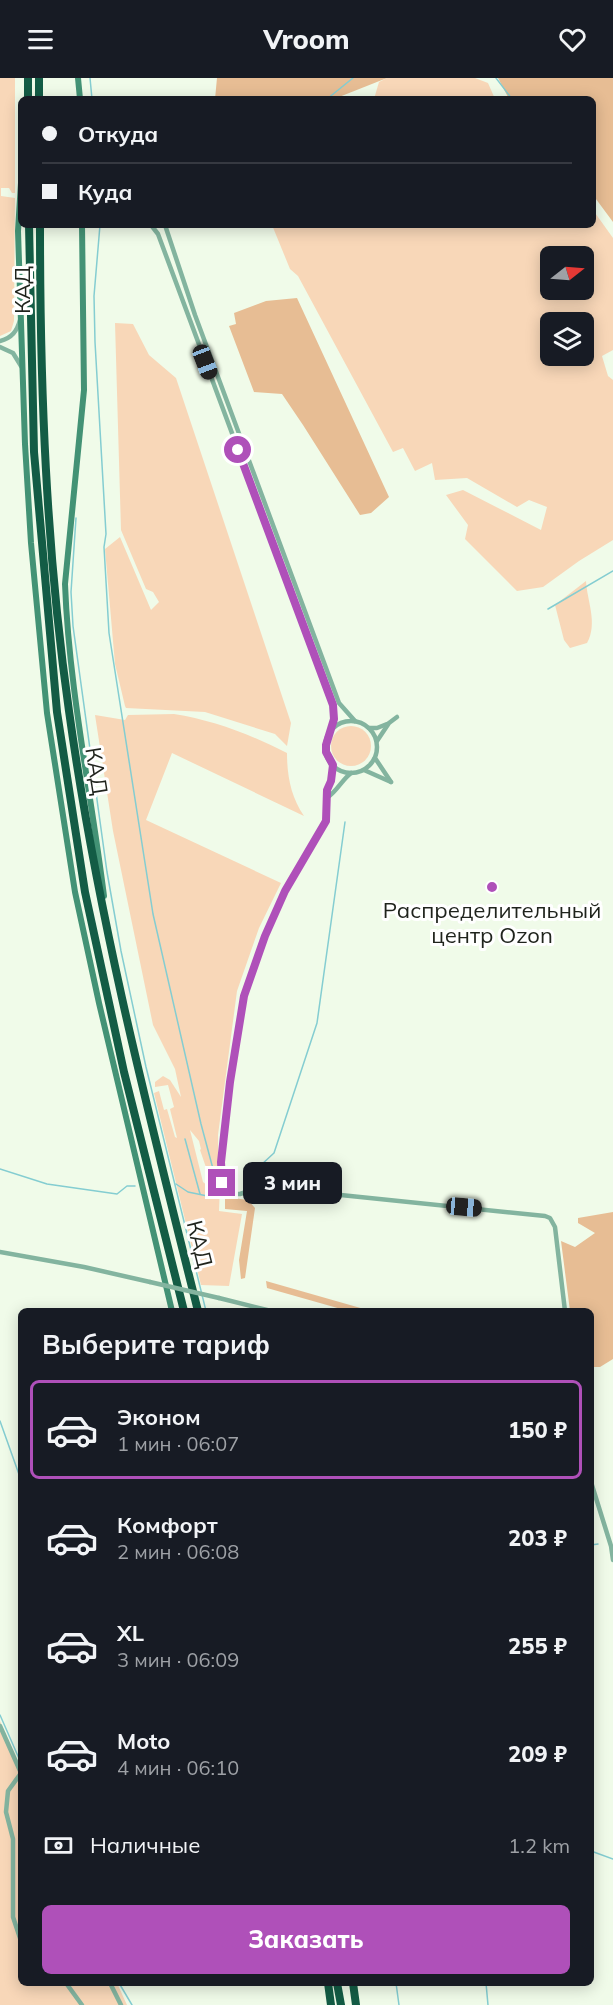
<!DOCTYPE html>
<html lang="ru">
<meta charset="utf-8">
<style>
body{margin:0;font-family:Mulish,sans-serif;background:#242831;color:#f1f3f6;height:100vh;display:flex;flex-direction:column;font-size:22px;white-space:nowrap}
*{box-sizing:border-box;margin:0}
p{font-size:20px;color:#9ea1a6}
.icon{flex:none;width:33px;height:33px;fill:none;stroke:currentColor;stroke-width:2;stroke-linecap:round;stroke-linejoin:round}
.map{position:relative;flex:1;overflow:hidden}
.drawer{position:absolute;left:18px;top:1230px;width:576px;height:678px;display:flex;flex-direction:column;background:#171b24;border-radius:9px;box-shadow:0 3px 15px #0003}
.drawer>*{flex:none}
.banner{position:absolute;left:18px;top:18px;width:578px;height:132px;border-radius:9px;box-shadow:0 3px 15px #0003;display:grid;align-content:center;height:132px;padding:0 24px;background:#171b24}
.needle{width:39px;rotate:73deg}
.tools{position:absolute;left:540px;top:168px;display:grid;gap:12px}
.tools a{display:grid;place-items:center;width:54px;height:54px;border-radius:9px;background:#171b24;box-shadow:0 3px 15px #0003;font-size:30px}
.end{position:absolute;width:27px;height:27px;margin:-14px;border:8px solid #af50b9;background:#fff;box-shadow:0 0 0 3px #fff}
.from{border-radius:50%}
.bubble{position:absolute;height:42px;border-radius:9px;background:#171b24;box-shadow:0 3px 15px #0003;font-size:20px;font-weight:800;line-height:42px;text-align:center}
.car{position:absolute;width:18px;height:36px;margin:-18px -9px;border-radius:8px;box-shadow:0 0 4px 2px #0007;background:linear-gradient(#222 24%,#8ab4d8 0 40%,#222 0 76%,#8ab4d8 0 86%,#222 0)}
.banner b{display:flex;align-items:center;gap:21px;height:57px;font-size:22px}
.banner b+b{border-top:2px solid #363941}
.banner i{width:15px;height:15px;background:#f1f3f6}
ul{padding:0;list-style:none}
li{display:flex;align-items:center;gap:18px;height:99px;margin:0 12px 9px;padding:0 12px;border:3px solid transparent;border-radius:9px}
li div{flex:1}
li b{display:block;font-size:22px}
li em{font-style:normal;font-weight:800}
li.active{border-color:#af50b9}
li>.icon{width:54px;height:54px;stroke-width:1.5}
h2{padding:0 24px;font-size:27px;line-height:72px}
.pay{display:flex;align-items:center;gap:15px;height:66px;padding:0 24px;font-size:22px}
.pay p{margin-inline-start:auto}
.button{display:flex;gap:12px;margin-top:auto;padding:12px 24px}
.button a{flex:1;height:69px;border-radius:9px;background:#af50b9;color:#fff;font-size:24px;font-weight:800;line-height:69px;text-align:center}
header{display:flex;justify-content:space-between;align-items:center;height:78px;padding:0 24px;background:#171b24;font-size:27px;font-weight:800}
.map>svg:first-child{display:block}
</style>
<header><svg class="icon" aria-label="menu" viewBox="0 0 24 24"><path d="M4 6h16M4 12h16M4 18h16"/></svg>Vroom<svg class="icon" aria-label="heart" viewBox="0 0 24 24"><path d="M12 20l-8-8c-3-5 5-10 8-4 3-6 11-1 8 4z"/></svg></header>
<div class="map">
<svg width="613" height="1927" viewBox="0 0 613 1927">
<rect width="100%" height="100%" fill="#f0fbe9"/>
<g fill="#f8d7b8" fill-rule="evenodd">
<path d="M0,0H15V115H12L9,110H1V118L15,120L14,243L11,253L0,258Z"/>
<path d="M387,0H475L488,5L495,21H374L379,4Z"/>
<path d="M593,132L613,160V272L602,278L608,298L613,302V462L579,483L543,509L517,513L465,461L468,447L446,417L463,412L541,452L547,429L529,422L517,429L467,400L435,402L432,385L415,393L403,370L393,374L298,198L290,191L272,147H592ZM550,178H584V212H550ZM550,244H584V278H550Z"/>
<path d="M115,245L133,246L149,277L176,300L291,645L287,668L275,656L205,634L126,630L125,628L115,586L105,471L120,459L151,532L159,524L153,514L146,511L121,452Z"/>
<path d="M586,503C587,523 598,545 587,565L570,570L564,562L555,527Z"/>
<path d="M174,636C213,642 252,657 287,675C287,698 291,719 304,738L172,675L146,742L281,805L259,850L237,913L218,1057V1104L210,1101L200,1072L201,1071L199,1063L190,1052L203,1104L209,1109L220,1108L219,1133L242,1136L229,1208L201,1207L154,1015L159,1013L164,1032L167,1031L175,1059L177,1060L170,1031L174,1029L168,1007L155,1009V1004L163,998L170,1002L181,1019L175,991L153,947L113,753L95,637L125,642L128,637Z"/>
<circle cx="351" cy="668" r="20"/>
<path d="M0,1643L21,1690V1905H117L127,1927H0Z"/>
</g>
<g fill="#e7bd94">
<path d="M217,0H387L334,21H215Z"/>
<path d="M498,0H613V144L593,117L592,21H509Z"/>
<path d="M297,220L389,419L371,435L360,437L303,347L282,316L254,314L229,248L236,246L234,235L266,223Z"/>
<path d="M225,1119L248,1122L255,1130L245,1200L241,1201L239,1182L247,1133L225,1131Z"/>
<path d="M613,1134V1281L600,1289H593L591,1291V1233H570L561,1163L575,1169L595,1155L578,1145V1140Z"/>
<path d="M266,1203L371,1233H348L267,1210Z"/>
</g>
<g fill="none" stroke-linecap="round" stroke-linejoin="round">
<g stroke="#84cdd1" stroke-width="1.5">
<path d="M90,0L92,21"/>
<path d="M496,0L512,21"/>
<path d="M327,21L353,0"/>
<path d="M100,147L94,218L95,264L106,456L104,469L109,555L153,836L201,1046L216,1102"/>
<path d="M76,440L71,514L73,548L107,794L121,873L146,989L206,1233"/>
<path d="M548,531L613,493"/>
<path d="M185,1061L200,1116"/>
<path d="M0,1091L47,1106L117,1116L127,1108H135"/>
<path d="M246,1101L274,1075L317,945L345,744"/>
<path d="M176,1106L188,1114L217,1120L216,1109"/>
<path d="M0,1343L21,1402"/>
<path d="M591,1467L598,1466"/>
<path d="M0,1637L21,1685"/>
<path d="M591,1773L613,1781"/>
<path d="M119,1905L132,1927"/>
<path d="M396,1905L399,1927"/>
<path d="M486,1905L488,1927"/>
</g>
<g stroke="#83b49f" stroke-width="4.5">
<path d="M151,147L158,156L333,627L334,641L331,654"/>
<path d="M165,147L195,237L339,625L355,643"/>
<path d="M0,263C12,260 17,253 20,242"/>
<path d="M0,269L13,275L21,288"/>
<circle cx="351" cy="669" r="26"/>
<path d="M369,650H377L387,646"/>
<path d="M377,663L389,645L397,639"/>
<path d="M375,680L391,704"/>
<path d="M333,687L331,703L327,712L325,743L285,813L265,858L244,918L230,1004L221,1084V1105L226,1112L232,1116H240L258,1110H273L545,1138L550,1140L555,1149L565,1233"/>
<path d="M364,692L391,704"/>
<path d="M328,719C337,713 342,702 351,695"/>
<path d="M0,1174L84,1189L150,1204"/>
<path d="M219,1220L271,1233"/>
<path d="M591,1404L611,1468L613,1482"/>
<path d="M0,1648L21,1695"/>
<path d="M21,1695L8,1713L6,1734L13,1761V1839L21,1863"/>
<path d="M66,1905L82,1927"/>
<path d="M110,1905L121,1927"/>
</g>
<g stroke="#439275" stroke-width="6">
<path d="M78,0L80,21"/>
<path d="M21,105L18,153L25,366L31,465L47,635L75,814L99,925L172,1233"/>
<path d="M82,147L84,312L65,506C69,611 91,714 104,818"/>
</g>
<g stroke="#135c45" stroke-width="8">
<path d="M28,0V21"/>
<path d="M39,0V21"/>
<path d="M29,147L34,374L57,634L85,814L124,994L184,1233"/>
<path d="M40,147C40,309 46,472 69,633C97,836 148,1034 198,1233"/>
<path d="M328,1905L331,1927"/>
<path d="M337,1905L341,1927"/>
<path d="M353,1905L356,1927"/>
</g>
<path stroke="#83b49f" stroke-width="4.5" d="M150,1204L219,1220"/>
</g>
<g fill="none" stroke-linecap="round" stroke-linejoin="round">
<path stroke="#af50b9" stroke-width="8" d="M222,1105L221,1084L230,1004L244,918L265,858L285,813L326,743L327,712L331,703L333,687L326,674V667L334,641L333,627L238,372"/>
</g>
<circle fill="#af50b9" stroke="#fff" stroke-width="2" cx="492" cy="809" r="6"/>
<g text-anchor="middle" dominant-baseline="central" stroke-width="6" stroke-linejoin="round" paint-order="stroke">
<g font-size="22" fill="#1f231c" stroke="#fff">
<text transform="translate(22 212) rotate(-90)">КАД</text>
<text transform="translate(97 693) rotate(81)">КАД</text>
<text transform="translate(200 1166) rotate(76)">КАД</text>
</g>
<g font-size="22" fill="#1f231c" stroke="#fff">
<text x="492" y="832">Распределительный<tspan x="492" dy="25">центр Ozon</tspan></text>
</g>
</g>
</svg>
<div class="tools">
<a><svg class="needle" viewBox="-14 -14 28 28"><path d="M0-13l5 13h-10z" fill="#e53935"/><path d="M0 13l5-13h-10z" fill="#9ea1a6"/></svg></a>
<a><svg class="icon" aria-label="layers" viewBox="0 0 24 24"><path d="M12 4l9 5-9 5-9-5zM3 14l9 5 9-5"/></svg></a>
</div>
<i class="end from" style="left:238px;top:372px"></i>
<i class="end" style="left:222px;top:1105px"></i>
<div class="bubble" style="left:243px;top:1084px;width:99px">3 мин</div>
<i class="car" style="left:205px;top:284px;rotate:159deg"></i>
<i class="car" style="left:464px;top:1129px;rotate:95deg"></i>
<div class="banner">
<b><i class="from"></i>Откуда</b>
<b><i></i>Куда</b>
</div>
<section class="drawer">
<h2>Выберите тариф</h2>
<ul>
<li class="active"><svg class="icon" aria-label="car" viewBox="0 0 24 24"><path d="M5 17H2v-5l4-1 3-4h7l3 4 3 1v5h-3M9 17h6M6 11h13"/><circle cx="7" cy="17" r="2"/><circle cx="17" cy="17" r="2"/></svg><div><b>Эконом</b><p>1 мин · 06:07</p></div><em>150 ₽</em></li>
<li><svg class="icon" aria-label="car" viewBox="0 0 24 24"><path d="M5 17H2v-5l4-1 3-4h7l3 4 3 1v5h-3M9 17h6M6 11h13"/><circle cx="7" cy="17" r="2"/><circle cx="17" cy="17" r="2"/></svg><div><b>Комфорт</b><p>2 мин · 06:08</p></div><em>203 ₽</em></li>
<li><svg class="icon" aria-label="car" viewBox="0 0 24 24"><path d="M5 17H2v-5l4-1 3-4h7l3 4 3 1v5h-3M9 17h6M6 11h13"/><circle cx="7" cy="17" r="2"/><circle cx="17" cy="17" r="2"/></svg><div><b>XL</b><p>3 мин · 06:09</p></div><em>255 ₽</em></li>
<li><svg class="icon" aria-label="car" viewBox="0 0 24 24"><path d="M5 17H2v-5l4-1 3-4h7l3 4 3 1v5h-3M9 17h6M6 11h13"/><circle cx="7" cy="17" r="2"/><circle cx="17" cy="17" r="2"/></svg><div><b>Moto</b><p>4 мин · 06:10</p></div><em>209 ₽</em></li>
</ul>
<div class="pay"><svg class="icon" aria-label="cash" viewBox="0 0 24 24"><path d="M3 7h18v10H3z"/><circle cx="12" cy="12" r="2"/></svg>Наличные<p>1.2 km</p></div>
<div class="button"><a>Заказать</a></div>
</section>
</div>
